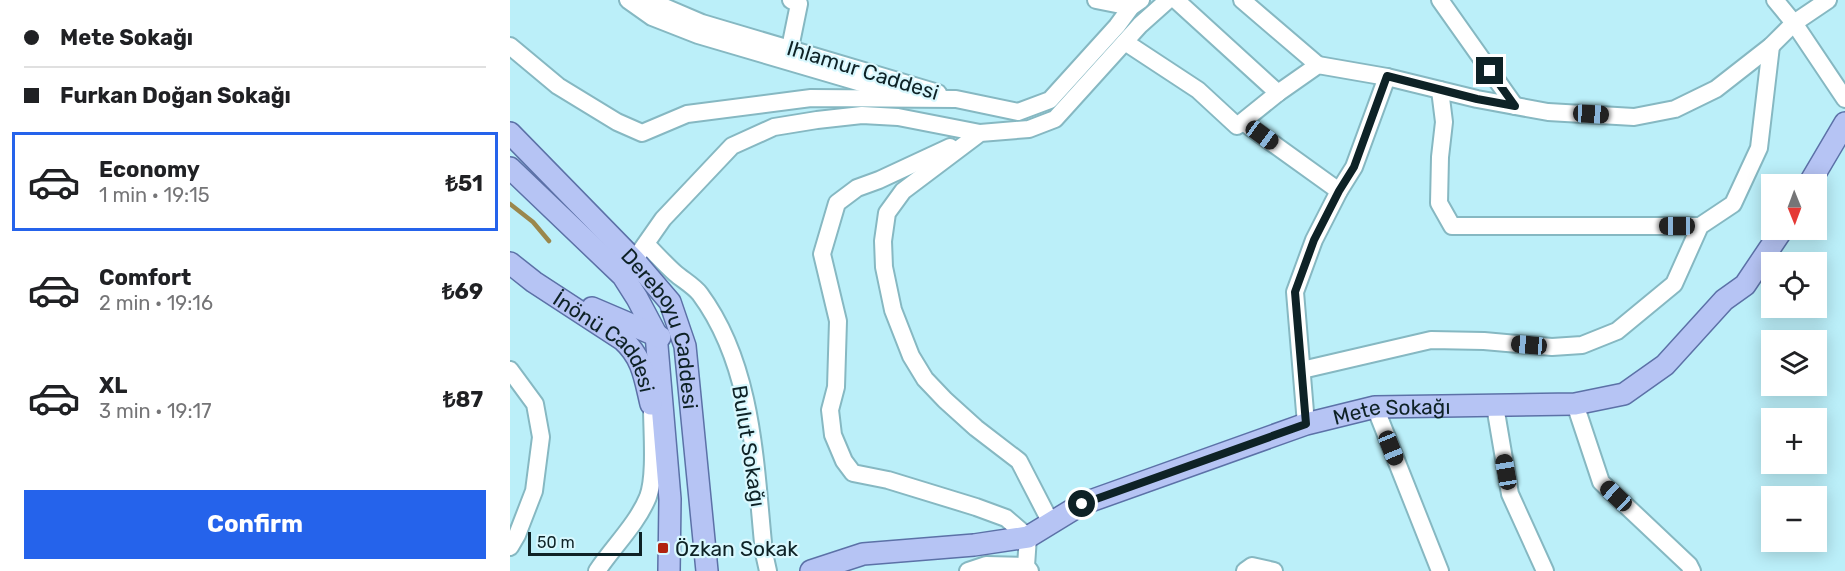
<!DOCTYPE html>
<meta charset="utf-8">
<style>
body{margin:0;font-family:Rubik,sans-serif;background:#f2f2f2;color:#202124;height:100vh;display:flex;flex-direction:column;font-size:22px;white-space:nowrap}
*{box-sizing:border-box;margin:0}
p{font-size:20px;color:#757577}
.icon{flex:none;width:33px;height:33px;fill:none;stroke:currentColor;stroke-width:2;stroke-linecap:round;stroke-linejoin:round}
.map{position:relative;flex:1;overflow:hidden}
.side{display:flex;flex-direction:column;background:#fff;width:510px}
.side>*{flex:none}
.guide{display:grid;align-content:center;height:132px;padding:0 24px;background:#fff}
.needle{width:39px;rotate:179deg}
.controls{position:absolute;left:1251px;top:174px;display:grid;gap:12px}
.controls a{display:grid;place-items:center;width:66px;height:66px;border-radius:0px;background:#fff;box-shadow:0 3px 15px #0003;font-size:30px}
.scale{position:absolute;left:18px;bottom:15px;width:114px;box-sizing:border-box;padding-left:6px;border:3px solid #0e2226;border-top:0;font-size:16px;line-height:21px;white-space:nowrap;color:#0e2226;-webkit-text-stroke:4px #d9f8fe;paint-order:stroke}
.end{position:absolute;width:27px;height:27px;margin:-14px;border:8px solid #0e2226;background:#fff;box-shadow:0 0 0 3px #fff}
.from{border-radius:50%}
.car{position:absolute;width:18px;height:36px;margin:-18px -9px;border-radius:8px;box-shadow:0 0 4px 2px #0007;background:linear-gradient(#222 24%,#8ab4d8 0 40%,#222 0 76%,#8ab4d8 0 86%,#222 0)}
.guide b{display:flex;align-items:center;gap:21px;height:57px;font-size:22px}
.guide b+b{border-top:2px solid #e0e0e0}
.guide i{width:15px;height:15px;background:#202124}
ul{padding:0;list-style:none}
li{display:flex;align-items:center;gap:18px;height:99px;margin:0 12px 9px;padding:0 12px;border:3px solid transparent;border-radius:0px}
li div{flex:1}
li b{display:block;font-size:22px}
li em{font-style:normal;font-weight:700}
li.active{border-color:#2563eb}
li>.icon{width:54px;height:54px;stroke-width:1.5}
.primary-button{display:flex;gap:12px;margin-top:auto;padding:12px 24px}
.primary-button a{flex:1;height:69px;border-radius:0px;background:#2563eb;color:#fff;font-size:24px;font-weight:700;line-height:69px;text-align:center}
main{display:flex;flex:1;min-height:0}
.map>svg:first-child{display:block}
</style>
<main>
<section class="side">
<div class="guide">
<b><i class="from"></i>Mete Sokağı</b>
<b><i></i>Furkan Doğan Sokağı</b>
</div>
<ul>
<li class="active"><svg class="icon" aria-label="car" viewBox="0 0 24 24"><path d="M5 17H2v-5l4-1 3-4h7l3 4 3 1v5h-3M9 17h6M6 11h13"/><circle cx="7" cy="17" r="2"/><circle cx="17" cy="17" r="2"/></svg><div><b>Economy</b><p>1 min · 19:15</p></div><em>₺51</em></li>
<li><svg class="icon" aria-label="car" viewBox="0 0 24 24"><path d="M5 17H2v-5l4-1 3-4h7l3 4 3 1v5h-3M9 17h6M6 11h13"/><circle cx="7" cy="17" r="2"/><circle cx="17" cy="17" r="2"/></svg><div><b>Comfort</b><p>2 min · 19:16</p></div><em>₺69</em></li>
<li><svg class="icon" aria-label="car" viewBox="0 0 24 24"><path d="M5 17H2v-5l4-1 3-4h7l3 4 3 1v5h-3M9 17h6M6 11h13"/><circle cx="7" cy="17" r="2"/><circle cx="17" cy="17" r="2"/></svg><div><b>XL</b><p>3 min · 19:17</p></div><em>₺87</em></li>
</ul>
<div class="primary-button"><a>Confirm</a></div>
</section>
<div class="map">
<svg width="1335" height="571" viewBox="0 0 1335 571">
<rect width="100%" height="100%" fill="#bbeff9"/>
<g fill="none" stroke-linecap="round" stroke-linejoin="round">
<path stroke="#9a874c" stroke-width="4.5" d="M0,204L23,222L39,241"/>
<g stroke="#86b8c2" stroke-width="20">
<g id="minor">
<path d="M118,0L142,17L188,35L365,87L386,90"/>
<path d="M138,0L192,23L428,93"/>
<path d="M586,0L621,7"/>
<path d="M666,0L768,93"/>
<path d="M732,0L808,65"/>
<path d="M930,0L1005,106"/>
<path d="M1265,0L1284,23L1335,99"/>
<path d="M615,42L688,90L727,126L768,93L808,65L877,77L967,99L1038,112L1124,117L1165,109L1206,89L1261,46L1284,23L1318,0"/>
<path d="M0,46L48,86L107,122L132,133L177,114L301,98L446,99L508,112L540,100L607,26L621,7L631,0"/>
<path d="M280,48L289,4L281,0"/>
<path d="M930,90L934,122L930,157L929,203L942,226H1190"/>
<path d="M733,122L829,191"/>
<path d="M440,147L369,180L347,188L327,203L312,254L328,321L326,387L320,410L323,435L334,461L343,473L378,480L466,507L496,518L518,537L516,566L520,571"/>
<path d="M136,244C146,254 155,264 165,273C173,280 184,286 190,294C244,367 245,466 254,553L258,571"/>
<path d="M118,269L153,219L222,146L264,127L307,120L352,115L388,117L470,133"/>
<path d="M0,370L25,404L31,437L24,491L7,535L0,547"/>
<path d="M792,370L921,340L974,341L1042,347L1072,345L1107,331L1164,284L1190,226L1223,204L1249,148L1261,46"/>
<path d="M1065,404L1091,482L1179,565L1182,571"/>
<path d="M985,406L1000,494L1035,571"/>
<path d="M865,407L930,571"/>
<path d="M796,424L785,292L804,240L829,191L844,167L877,77"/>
<path d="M541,523L509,461L466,428L435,400L415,379L401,356L383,310L374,267L373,241L377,213L393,191L470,133L519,129L545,119L630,25L658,0"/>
<path d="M87,571C103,547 127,524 138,497C146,476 142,431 142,408"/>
<path d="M458,571L476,565L516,566"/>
<path d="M735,571L742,566L764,571"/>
</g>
</g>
<g stroke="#5c71a7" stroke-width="24">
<g id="major">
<path id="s1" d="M0,133L124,260L160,302L175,346L197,571"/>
<path d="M0,168L113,276L127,298L146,334L160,499L159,571"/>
<path d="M1299,184L1335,123"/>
<path id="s2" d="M0,263L24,282L113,340C133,358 135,379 141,404"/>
<path d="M82,308L150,337"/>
<path id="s3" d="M301,571L353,554L464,545L518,537L572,504L796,424L865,407L1065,404L1114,394L1155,365L1214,300L1235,285L1272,230"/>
</g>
</g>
<use href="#minor" stroke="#fff" stroke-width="16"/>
<use href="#major" stroke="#b6c4f4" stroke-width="21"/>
</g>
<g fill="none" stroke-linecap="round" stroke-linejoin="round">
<path stroke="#0e2226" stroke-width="8" d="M572,504L796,424L785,292L804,240L829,191L844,167L877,76L967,99L1005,106L980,71"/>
</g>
<rect fill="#b1230e" stroke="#d9f8fe" stroke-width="2" x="147" y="542" width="12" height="12" rx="3"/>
<g text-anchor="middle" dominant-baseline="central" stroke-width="4.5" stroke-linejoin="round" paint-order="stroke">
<g font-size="21" fill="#0e2226" stroke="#d9f8fe">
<text transform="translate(353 70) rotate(17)">Ihlamur Caddesi</text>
<text stroke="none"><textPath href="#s1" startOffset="254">Dereboyu Caddesi</textPath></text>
<text stroke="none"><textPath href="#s2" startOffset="126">İnönü Caddesi</textPath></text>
<text stroke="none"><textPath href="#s3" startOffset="609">Mete Sokağı</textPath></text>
<text transform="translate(239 446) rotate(81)">Bulut Sokağı</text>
</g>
<g font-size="21" fill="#0e2226" stroke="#d9f8fe" text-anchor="start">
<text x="165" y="548">Özkan Sokak</text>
</g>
</g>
</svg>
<div class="controls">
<a><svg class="needle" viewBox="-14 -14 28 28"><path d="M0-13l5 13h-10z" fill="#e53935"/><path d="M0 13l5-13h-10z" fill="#757577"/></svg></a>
<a><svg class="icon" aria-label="locate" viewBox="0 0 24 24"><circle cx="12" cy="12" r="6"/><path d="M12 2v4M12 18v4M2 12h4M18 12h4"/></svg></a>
<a><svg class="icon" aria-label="layers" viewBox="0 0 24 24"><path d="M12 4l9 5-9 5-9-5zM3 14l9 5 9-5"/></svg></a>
<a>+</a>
<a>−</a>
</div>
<div class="scale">50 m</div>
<i class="end from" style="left:572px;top:504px"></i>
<i class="end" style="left:980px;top:71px"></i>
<i class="car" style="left:1081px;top:114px;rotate:93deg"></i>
<i class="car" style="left:752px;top:135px;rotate:126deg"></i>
<i class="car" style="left:1167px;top:226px;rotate:270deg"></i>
<i class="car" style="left:1019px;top:345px;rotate:275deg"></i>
<i class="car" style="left:881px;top:448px;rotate:158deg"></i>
<i class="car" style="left:996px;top:472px;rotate:350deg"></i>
<i class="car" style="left:1106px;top:496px;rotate:313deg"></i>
</div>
</main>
